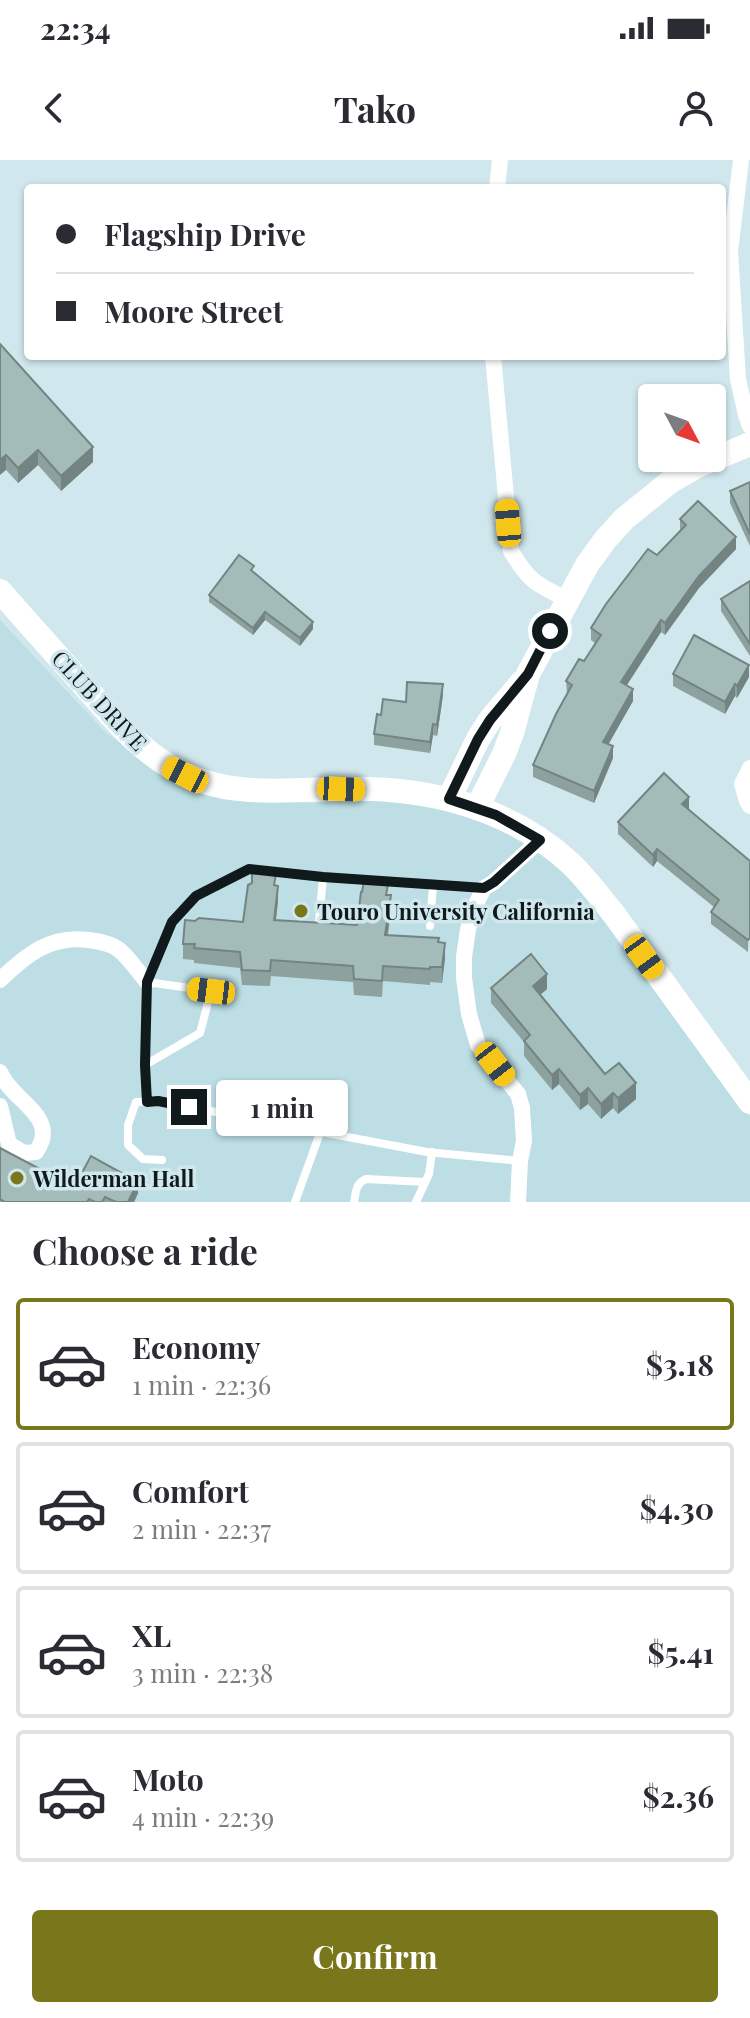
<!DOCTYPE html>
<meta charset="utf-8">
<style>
body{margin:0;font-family:"Playfair Display",serif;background:#f2f2f3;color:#2b2b33;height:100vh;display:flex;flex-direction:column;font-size:30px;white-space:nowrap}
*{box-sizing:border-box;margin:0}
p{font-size:26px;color:#7c7c81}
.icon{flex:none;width:44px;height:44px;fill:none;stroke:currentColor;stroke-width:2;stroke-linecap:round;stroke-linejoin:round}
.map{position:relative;height:1042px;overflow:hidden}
.panel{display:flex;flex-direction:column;background:#fff;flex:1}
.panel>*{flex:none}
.guide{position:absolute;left:24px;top:24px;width:702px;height:176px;border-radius:8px;box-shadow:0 2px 6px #0004;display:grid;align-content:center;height:176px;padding:0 32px;background:#fff}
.needle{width:52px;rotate:131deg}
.buttons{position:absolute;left:638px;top:224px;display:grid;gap:16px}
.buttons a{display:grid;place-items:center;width:88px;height:88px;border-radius:8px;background:#fff;box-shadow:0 2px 6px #0004;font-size:40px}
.end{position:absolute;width:36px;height:36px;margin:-18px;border:10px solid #10191b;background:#fff;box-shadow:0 0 0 4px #fff}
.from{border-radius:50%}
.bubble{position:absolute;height:56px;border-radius:8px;background:#fff;box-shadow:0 2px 6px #0004;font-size:26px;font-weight:700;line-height:56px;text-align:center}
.car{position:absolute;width:24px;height:48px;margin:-24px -12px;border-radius:10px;box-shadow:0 0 6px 2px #0007;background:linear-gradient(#f5c518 24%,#345 0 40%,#f5c518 0 76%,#345 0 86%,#f5c518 0)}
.guide b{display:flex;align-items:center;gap:28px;height:76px;font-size:30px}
.guide b+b{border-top:2px solid #e1e1e2}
.guide i{width:20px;height:20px;background:#2b2b33}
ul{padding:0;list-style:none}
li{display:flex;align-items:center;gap:24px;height:132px;margin:0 16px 12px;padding:0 16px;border:4px solid #e1e1e2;border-radius:8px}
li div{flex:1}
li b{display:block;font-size:30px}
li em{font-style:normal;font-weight:700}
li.active{border-color:#7a761b}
li>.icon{width:72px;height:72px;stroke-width:1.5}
h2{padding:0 32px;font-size:36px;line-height:96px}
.button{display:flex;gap:16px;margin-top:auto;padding:16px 32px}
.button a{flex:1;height:92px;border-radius:8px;background:#7a761b;color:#fff;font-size:32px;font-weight:700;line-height:92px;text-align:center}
.status{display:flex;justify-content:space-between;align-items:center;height:56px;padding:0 40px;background:#fff;direction:ltr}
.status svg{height:22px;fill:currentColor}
header{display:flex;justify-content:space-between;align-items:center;height:104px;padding:0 32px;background:#fff;font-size:36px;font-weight:700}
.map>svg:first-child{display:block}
</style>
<div class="status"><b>22:34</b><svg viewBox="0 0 49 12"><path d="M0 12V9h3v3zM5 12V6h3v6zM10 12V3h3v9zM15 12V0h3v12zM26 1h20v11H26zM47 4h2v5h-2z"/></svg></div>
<header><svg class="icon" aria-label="back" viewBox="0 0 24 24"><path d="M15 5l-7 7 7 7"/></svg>Tako<svg class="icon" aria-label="person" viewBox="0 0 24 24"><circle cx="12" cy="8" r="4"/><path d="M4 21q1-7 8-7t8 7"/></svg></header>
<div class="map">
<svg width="750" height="1042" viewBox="0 0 750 1042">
<rect width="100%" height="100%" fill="#d0e8ed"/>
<path fill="#bcdee4" d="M0,460L106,573L188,630L224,640L317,643L373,638L427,644L469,655L520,679L554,701L574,719L750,957V1042H0Z"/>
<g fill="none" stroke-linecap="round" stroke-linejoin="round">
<g stroke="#fff" stroke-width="8">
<path d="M319,762L323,717"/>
<path d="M430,766L433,725"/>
<path d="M145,905L200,873L211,831L147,822"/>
<path d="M147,942L145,905L147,822L172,762L196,736L249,709L323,717L483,728"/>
<path d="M162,1000L143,999L128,985V965L136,942L158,941L427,992L520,1001"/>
<path d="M295,1042L320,973"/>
<path d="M354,1042C356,1031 356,1023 366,1019L425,1022"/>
<path d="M416,1042L429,1014L432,992"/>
</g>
<g stroke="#fff" stroke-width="16">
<path d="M741,0L730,91L738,219L746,255L750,266"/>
<path d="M497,28L500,0"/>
<path d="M493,196L511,391C528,420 536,425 567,439"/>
<path d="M750,608L742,624L747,641L750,646"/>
<path d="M0,820C26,795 50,775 88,780C97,781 110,783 118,789C129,797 138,812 147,822"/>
<path d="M0,912C12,942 61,956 36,992L24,993L9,984L0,946"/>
<path d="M518,1042L520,1001L524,981L522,948L518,934L478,885L469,854L464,818V797L468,769L475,746L484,728L494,722L540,680"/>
</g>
<g stroke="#fff" stroke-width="24">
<path d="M0,431C27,462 54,492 81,522C111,556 141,594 184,614C232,637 287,630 339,629C422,626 507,645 570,703C586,718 599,736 613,753L750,942"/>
<path d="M449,639L478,579L490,560L522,522"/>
<path d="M477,648L504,594L512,573L528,514L587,405L605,380L624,359L671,321L697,306L750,284"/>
</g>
</g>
<g fill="#8da29f">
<path d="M0,184L93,302L61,331L38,305L18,323L6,310Z"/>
<path d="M750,322V386L730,343V331Z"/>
<path d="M680,359L736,389L699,428L665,475L661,472L627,525L633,541L608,584L613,598L594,643L533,617V605L567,534L566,521L584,501L595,483L591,480V468L680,371Z"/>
<path d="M254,413L313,469L300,486L265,460L253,475L209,442V435Z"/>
<path d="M750,421V496L721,451V439Z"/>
<path d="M673,514L749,517L737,538L735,536L725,554L673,526Z"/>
<path d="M443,535L437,576L433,575L430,593L374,585V574L381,555L406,542Z"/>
<path d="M689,649L688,650L750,701L748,792L711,764V752L714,747L657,701L653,707L618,674V662Z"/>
<path d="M276,725L278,741L276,760L357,765L388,735L391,750L388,775L438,782L445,798L442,823L430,822V825L383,821L382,837L354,835L353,822L271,816L270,826L242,825L240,808L194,803V800L183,799V784L195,761L243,762Z"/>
<path d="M491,828L547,829L540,835L605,914L636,939L618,954L613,948L601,959L588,944L580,950L559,924L552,930L524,896V882L491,843Z"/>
<path d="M0,988L68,1024L78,1020L138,1033L134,1042H0Z"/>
</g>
<g fill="#738482">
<path d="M93,287V302L61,331V316Z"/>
<path d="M38,290V305L18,323V308Z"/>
<path d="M6,295V310L0,315V300Z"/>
<path d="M736,377V389L699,428L665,475V463L699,416Z"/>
<path d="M265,452V460L253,475V468Z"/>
<path d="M661,460V472L621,534V522Z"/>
<path d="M313,462V469L300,486V478Z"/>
<path d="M749,505V517L737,538V526Z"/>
<path d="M443,524V535L437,576V565Z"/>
<path d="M735,524V536L725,554V542Z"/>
<path d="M633,529V541L603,594V582Z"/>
<path d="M433,564V575L430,593V582Z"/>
<path d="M613,586V598L594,643V631Z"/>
<path d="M689,637V649L682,656V644Z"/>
<path d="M657,689V701L653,707V695Z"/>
<path d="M278,726V741L274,775V760Z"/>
<path d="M391,735V750L385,790V775Z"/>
<path d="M445,783V798L442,823V807Z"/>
<path d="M547,814V829L533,841V826Z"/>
<path d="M559,909V924L552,930V915Z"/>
<path d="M636,923V939L618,954V938Z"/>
<path d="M588,928V944L580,950V935Z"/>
<path d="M613,933V948L601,959V944Z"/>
<path d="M138,1022V1033L134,1042H128Z"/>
</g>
<g fill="#a4bcb9" stroke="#738482" stroke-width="2">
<path d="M0,184L93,287L61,316L38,290L18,308L6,295L0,300Z"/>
<path d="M750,322V374L730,331Z"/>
<path d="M698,341L736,377L699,416L665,463L661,460L621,522L633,529L603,582L613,586L594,631L533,605L556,554L572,525L566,521L579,499L584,501L601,475L591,468L606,444L648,389L657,395L686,365L680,359Z"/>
<path d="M239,395L254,406L251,410L313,462L300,478L265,452L253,468L209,435Z"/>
<path d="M750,421V484L721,439Z"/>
<path d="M694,475L749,505L737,526L735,524L725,542L673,514Z"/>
<path d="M407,522L443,524L437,565L433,564L430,582L374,574L377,554L381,555L383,539L406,542Z"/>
<path d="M664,613L689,637L682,644L750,701V778L748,780L711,752L719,740L657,689L653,695L618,662Z"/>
<path d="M252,711L276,714L274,725L278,726L274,760L357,765L361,732H362L364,721L388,724L386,735H391L385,775L439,778L438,782L445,783L442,807H430V809L383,806L382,821L354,819L353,806L271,800L270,811L242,810L240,792L194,788L195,784H183L185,760L195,761L199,758L243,762L248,725L252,723Z"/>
<path d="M531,794L547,814L533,826L605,914L619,903L636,923L618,938L613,933L601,944L588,928L580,935L559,909L552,915L524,881L530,875L491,828Z"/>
<path d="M0,988L68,1024L72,1016L78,1020L91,996L138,1022L128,1042H116L105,1037L102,1042H95L89,1039L87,1042H5L0,1039Z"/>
</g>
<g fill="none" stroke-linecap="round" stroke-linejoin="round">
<path stroke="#10191b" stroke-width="10" d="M189,947L158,941L147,942L145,905L147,822L172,762L196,736L249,709L323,717L484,728L494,722L540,680L496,655L449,639L478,579L490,560L528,514L550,471"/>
</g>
<g fill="#7a761b" stroke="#d0e8ed" stroke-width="3">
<circle cx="301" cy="751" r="8"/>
<circle cx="17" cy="1018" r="8"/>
</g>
<g text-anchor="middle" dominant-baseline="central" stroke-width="7" stroke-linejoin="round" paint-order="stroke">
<g font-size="22" fill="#10191b" stroke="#d0e8ed">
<text transform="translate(100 540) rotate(47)">CLUB DRIVE</text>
</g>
<g font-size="22" font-weight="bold" fill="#10191b" stroke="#d0e8ed" text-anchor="start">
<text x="317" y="751">Touro University California</text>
<text x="33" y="1018">Wilderman Hall</text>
</g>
</g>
</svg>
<div class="buttons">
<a><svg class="needle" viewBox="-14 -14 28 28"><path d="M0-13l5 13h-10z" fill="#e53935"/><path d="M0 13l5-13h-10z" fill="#7c7c81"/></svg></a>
</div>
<i class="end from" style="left:550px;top:471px"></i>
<i class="end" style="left:189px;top:947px"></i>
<div class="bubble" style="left:216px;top:920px;width:132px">1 min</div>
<i class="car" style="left:508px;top:363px;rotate:355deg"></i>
<i class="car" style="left:185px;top:615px;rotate:297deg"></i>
<i class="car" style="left:341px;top:629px;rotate:92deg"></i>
<i class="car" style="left:644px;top:797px;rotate:144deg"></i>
<i class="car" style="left:211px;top:831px;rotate:277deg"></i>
<i class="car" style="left:495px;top:904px;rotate:142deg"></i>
<div class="guide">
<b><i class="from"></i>Flagship Drive</b>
<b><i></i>Moore Street</b>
</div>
</div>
<section class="panel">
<h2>Choose a ride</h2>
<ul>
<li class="active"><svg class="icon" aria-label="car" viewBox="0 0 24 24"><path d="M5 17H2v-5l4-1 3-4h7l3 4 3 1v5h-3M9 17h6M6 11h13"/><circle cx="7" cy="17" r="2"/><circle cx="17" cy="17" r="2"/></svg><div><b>Economy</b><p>1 min · 22:36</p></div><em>$3.18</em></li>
<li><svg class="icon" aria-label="car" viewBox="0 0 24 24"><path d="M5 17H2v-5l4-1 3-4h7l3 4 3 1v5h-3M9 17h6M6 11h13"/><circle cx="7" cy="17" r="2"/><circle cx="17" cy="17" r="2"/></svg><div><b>Comfort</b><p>2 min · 22:37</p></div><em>$4.30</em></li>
<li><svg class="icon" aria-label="car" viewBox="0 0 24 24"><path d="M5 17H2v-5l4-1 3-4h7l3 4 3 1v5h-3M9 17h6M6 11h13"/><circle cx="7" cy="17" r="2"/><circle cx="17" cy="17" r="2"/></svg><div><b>XL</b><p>3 min · 22:38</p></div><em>$5.41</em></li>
<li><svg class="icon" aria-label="car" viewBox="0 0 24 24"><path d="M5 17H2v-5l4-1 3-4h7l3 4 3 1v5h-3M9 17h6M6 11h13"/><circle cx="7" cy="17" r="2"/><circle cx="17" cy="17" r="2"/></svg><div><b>Moto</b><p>4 min · 22:39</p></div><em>$2.36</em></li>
</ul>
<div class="button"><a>Confirm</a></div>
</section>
